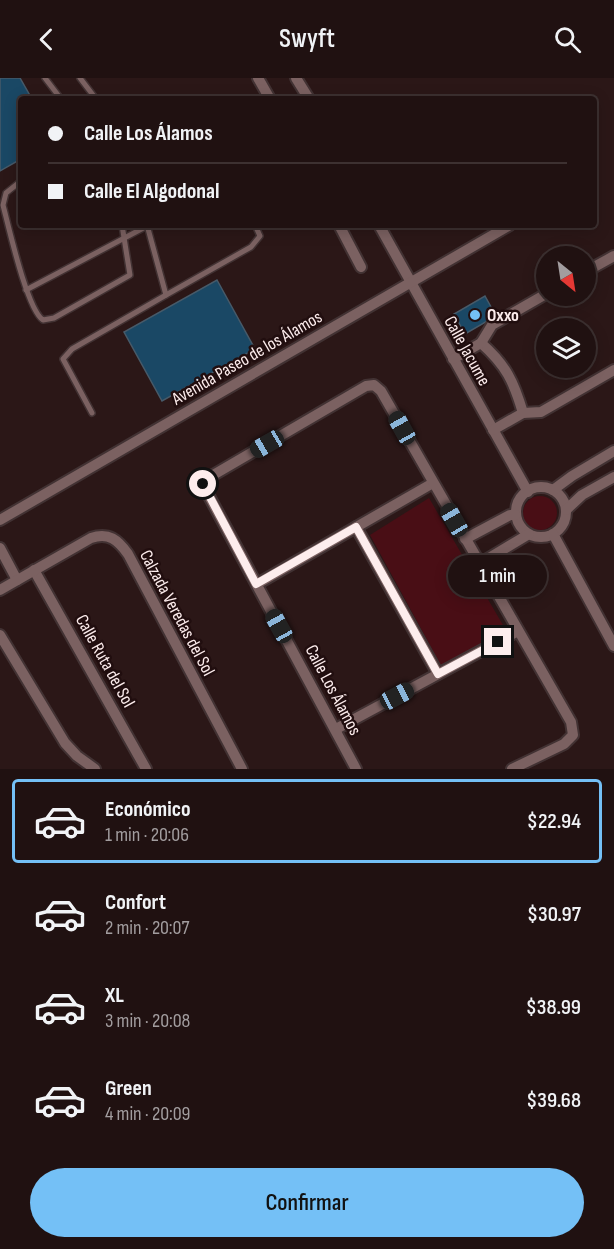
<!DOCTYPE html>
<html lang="es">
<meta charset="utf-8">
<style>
body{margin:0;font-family:"Sofia Sans Condensed",sans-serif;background:#281a1a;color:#f1f3f6;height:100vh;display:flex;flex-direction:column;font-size:22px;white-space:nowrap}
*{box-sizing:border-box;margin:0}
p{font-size:20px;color:#a29d9f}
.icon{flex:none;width:33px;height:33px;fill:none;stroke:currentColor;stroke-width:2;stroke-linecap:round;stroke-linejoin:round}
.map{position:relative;height:691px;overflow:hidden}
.sheet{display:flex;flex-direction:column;background:#201111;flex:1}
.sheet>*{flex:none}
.top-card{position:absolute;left:18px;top:18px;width:579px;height:132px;border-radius:6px;box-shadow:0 3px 15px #0003,0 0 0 2px #3d3131;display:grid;align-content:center;height:132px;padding:0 30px;background:#201111}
.needle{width:39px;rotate:150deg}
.buttons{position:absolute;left:536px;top:168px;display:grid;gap:12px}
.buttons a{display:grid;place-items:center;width:60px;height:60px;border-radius:50%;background:#201111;box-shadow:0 3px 15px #0003,0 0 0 2px #3d3131;font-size:30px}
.end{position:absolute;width:27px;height:27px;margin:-14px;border:8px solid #fdeded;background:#111;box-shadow:0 0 0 3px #111}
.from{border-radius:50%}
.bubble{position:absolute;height:42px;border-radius:21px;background:#201111;box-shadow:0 3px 15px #0003,0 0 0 2px #3d3131;font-size:20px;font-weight:600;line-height:42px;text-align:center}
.car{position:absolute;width:18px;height:36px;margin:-18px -9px;border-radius:8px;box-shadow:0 0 4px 2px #0007;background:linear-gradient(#222 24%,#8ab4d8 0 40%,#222 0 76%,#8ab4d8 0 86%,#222 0)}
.top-card b{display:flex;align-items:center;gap:21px;height:57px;font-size:22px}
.top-card b+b{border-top:2px solid #3d3131}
.top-card i{width:15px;height:15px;background:#f1f3f6}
ul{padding:10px 0 0;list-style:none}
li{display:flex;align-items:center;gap:18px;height:84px;margin:0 12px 9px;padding:0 18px;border:3px solid transparent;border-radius:6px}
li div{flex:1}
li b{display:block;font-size:22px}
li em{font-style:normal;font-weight:600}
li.active{border-color:#74c0f6}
li>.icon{width:54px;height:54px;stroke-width:1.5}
.action{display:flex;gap:12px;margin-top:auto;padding:12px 30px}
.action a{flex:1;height:69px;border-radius:36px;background:#74c0f6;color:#111;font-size:24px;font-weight:600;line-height:69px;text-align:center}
header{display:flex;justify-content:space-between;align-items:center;height:78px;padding:0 30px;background:#201111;font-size:27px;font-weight:600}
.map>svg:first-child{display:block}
</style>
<header><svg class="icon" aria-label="back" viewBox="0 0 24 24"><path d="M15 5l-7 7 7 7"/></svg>Swyft<svg class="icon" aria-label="search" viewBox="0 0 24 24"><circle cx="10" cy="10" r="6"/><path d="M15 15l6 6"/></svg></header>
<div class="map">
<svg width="614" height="691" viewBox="0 0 614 691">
<rect width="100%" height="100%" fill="#2b1717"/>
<g fill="#490e15">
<circle cx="540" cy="435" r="17"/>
<path d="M429,420L507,554L443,591L370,457Z"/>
</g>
<g fill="#1a4865" stroke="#475a69" stroke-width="1.5">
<path d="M0,0H20L32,21H21V81L0,93Z"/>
<path d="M217,202L255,271L162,323L124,254Z"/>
<path d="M485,218L496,238L465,256L454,236Z"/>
</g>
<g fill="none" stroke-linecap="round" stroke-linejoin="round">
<g stroke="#423233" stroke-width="8">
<g id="service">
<path d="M45,0L61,21"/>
<path d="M80,0L96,21"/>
<path d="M21,103L6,115L3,127C9,150 27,231 43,242L54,240L130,197L122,147"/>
<path d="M26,212L149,147"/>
<path d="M166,217L251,169L260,158L255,147"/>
<path d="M92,335L63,281L72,271L166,217L147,147"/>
</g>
</g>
<g stroke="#423233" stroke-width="14">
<g id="minor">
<path d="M258,0L270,21"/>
<path d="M296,0L309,21"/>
<path d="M339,147L361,189"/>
<path d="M379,147L528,414"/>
<path d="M585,194L614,178"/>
<path d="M481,265C506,287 514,304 523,335"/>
<path d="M453,281L481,265L492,247L546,216"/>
<path d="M493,352L523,335L541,334L614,292"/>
<circle cx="541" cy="434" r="25"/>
<path d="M553,412L572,398L614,373"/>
<path d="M566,432L582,417L614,399"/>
<path d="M0,442L510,147"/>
<path d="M356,449L438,596"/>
<path d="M553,456L614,568"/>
<path d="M465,461L510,437H516"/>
<path d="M0,470L17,502"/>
<path d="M479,486L529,456"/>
<path d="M34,492L146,691"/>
<path d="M257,506L433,405"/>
<path d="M0,512L91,460C109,454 118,462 128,476L242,691"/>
<path d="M0,557L65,665L77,678L95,691"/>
<path d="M336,651L518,553"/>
<path d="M356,691L203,407L208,400L366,308L374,307L381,313L571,644L573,657L564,666L512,691"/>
</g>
</g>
<use href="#service" stroke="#7b6161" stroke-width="5"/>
<use href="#minor" stroke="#7b6161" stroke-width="10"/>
</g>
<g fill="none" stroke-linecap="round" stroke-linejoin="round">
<path stroke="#fdeded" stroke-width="8" d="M203,406L256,506L356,449L438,596L498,564"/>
</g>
<circle fill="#74c0f6" stroke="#210e0f" stroke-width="2" cx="475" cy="237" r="6"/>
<g text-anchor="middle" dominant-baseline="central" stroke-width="5" stroke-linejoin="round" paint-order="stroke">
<g font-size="18" font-weight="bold" fill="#fdeded" stroke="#210e0f" text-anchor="start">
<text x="487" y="237">Oxxo</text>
</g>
<g font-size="18" fill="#fdeded" stroke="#210e0f">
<text transform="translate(467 273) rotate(61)">Calle Jacume</text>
<text transform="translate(247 280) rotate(-30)">Avenida Paseo de los Álamos</text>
<text transform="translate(177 535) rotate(62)">Calzada Veredas del Sol</text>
<text transform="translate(105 583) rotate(61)">Calle Ruta del Sol</text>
<text transform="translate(333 612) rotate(62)">Calle Los Álamos</text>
</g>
</g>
</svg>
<div class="buttons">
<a><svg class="needle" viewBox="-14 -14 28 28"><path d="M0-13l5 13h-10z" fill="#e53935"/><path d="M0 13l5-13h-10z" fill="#a29d9f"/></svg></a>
<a><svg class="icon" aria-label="layers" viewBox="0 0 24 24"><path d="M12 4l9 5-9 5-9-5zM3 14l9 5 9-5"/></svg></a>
</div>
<i class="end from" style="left:203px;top:406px"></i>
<i class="end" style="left:498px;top:564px"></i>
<div class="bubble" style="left:448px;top:477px;width:99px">1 min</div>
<i class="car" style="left:402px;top:350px;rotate:331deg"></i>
<i class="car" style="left:267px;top:366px;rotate:240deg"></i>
<i class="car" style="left:454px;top:442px;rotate:330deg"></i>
<i class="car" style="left:279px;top:548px;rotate:331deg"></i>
<i class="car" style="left:397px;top:618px;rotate:62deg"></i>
<div class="top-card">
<b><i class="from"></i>Calle Los Álamos</b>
<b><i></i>Calle El Algodonal</b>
</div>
</div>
<section class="sheet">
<ul>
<li class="active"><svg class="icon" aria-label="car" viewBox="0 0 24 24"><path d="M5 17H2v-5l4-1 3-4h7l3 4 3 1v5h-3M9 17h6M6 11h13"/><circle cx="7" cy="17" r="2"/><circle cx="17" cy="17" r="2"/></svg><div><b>Económico</b><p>1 min · 20:06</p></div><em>$22.94</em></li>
<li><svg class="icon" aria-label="car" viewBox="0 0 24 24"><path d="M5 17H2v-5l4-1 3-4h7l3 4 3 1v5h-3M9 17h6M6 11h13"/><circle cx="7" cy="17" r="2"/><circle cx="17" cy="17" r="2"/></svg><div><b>Confort</b><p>2 min · 20:07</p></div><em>$30.97</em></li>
<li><svg class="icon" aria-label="car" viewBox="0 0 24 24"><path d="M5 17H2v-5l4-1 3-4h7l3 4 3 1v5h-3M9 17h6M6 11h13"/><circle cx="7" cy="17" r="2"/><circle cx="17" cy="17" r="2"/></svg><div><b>XL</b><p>3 min · 20:08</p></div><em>$38.99</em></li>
<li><svg class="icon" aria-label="car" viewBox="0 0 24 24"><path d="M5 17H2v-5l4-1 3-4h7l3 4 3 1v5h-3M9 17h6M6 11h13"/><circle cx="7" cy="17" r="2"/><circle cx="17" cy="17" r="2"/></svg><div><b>Green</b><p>4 min · 20:09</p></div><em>$39.68</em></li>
</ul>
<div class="action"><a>Confirmar</a></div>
</section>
